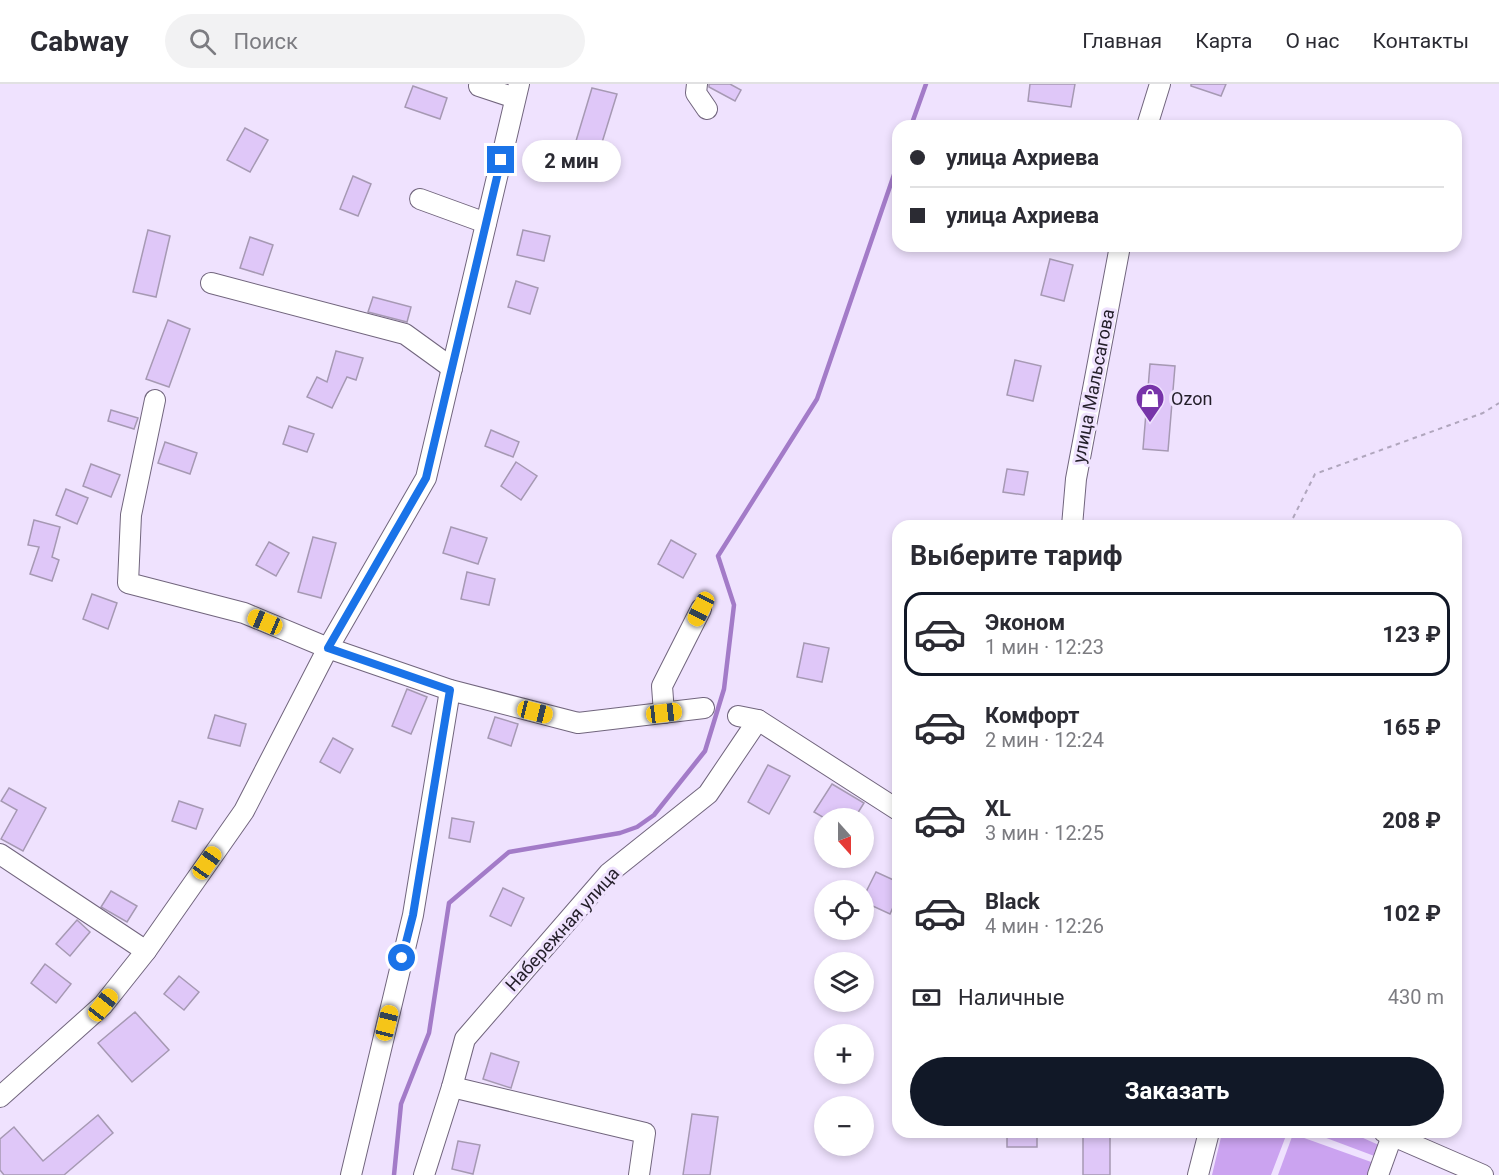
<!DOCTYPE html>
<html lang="ru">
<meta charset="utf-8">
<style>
body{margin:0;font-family:Roboto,sans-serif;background:#f2f2f3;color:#2b2b33;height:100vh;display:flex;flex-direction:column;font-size:22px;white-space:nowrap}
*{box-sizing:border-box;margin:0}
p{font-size:20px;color:#7c7c81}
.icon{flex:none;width:33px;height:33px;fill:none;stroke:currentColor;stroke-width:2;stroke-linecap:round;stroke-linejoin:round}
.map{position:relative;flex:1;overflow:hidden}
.panel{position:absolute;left:892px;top:436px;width:570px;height:618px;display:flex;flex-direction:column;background:#fff;border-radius:18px;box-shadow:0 3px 9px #0003}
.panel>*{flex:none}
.top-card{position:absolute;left:892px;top:36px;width:570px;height:132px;border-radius:18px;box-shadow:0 3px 9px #0003;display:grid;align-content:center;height:132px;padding:0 18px;background:#fff}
.needle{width:39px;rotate:159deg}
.controls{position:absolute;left:814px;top:724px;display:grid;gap:12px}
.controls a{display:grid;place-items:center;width:60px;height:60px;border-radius:50%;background:#fff;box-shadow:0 3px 9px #0003;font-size:30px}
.end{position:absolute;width:27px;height:27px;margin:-14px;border:8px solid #1a73e8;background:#fff;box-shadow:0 0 0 3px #fff}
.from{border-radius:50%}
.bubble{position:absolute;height:42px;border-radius:21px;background:#fff;box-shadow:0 3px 9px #0003;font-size:20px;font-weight:700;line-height:42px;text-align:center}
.car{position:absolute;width:18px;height:36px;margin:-18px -9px;border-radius:8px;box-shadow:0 0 4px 2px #0007;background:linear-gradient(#f5c518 24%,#345 0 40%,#f5c518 0 76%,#345 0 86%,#f5c518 0)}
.top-card b{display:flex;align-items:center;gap:21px;height:57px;font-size:22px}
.top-card b+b{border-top:2px solid #e1e1e2}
.top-card i{width:15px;height:15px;background:#2b2b33}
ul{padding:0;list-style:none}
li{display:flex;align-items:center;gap:18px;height:84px;margin:0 12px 9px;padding:0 6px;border:3px solid transparent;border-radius:18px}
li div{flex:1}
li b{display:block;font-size:22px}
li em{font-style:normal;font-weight:700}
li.active{border-color:#111827}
li>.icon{width:54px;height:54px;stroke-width:1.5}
h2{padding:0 18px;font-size:27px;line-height:72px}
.pay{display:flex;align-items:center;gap:15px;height:66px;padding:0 18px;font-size:22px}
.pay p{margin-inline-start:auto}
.button{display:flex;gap:12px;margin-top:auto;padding:12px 18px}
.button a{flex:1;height:69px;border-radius:36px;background:#111827;color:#fff;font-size:24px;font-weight:700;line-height:69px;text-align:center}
header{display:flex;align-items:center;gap:36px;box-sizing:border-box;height:84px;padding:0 30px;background:#fff;border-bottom:2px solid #e1e1e2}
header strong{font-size:28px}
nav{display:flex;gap:33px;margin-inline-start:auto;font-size:21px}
.search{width:420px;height:54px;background:#f2f2f3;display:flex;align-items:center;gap:15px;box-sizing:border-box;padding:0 21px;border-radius:33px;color:#7c7c81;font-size:22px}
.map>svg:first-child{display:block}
</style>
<header>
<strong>Cabway</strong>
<div class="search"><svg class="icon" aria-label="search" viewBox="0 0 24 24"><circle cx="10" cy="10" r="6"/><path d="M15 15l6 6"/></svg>Поиск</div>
<nav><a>Главная</a><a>Карта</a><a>О нас</a><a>Контакты</a></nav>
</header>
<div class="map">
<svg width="1499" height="1091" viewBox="0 0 1499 1091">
<rect width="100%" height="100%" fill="#efe2fe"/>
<g fill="#cba3f0">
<path d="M1222,1049V1048L1287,1049L1271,1091H1212Z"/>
<path d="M1313,1049H1352L1381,1062L1377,1073Z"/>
<path d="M1293,1050L1374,1079L1369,1091H1278Z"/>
</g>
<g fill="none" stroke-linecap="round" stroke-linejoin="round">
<g stroke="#a37bc8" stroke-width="4.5">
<path d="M911,42L926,0"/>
<path d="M394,1091L401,1020L429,949L449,819L509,768L620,749L637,743L654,731L705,667L724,605L734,521L718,472L817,315L898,79"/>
</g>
</g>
<g fill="#dfc7f8" stroke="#a699b3" stroke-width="1.5">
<path d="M709,0H730L741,6L735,17L709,3Z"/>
<path d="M1030,0H1075L1071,23L1028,17Z"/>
<path d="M1191,0H1226L1221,12L1191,2Z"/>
<path d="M413,2L447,14L440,35L405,23Z"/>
<path d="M592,4L617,10L600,65L576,57Z"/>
<path d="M245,44L268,56L250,88L227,76Z"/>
<path d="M353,92L371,100L358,132L340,125Z"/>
<path d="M148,146L170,152L156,213L133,208Z"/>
<path d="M523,146L550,152L544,177L517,171Z"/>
<path d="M250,153L273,161L263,191L240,184Z"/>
<path d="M1050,175L1073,181L1064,217L1041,211Z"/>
<path d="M516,197L538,204L530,230L508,223Z"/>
<path d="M373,213L411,223L407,238L368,228Z"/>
<path d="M168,236L190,245L169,303L146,295Z"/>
<path d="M336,267L363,274L356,296L347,293L332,324L307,313L317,293L327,298Z"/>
<path d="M1015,276L1041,282L1033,317L1007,311Z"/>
<path d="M1150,280L1175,282L1168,367L1143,365Z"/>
<path d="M111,326L138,334L134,345L108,337Z"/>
<path d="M289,342L314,350L307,368L283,360Z"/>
<path d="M491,346L519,358L513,373L485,362Z"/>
<path d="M165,358L197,369L190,390L158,379Z"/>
<path d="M516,378L537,392L521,416L501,402Z"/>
<path d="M91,380L120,391L111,413L83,402Z"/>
<path d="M1007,385L1028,388L1024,411L1003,408Z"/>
<path d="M66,405L88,414L77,440L56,431Z"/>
<path d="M34,436L60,443L52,473L59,476L52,497L30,490L39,463L28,461Z"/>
<path d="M451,443L487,454L478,480L443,469Z"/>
<path d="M313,453L336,459L321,514L298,508Z"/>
<path d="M671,456L696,470L683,494L658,480Z"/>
<path d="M269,458L289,469L276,492L256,481Z"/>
<path d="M467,488L495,495L489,521L461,515Z"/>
<path d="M92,510L117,519L108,545L83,535Z"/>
<path d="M804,559L829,564L822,598L797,593Z"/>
<path d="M407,605L427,613L411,650L392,642Z"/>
<path d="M215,631L246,640L240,662L208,654Z"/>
<path d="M495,633L518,640L511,662L488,654Z"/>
<path d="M333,654L353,665L340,689L320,678Z"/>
<path d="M768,681L790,692L769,730L748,718Z"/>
<path d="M832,700L864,719L854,735H826L814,728Z"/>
<path d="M9,704L46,724L23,767L1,755L17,726L1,717Z"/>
<path d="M179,717L203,725L196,745L172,737Z"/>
<path d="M452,734L474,738L470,758L449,754Z"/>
<path d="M876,788L898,798V812L890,830L864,818V812Z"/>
<path d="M503,804L524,814L511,842L490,832Z"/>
<path d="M111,807L137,822L127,838L101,823Z"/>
<path d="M77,836L90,848L70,872L56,860Z"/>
<path d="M45,880L71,900L56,919L31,899Z"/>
<path d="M179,892L199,908L184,926L164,910Z"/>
<path d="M135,928L169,966L132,998L98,959Z"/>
<path d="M491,969L519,978L511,1004L483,995Z"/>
<path d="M692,1030L718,1033L710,1091H683Z"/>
<path d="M98,1031L113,1049L64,1091H4L0,1086V1055L14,1043L43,1077Z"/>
<rect x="1007" y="1048" width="30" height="15"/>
<rect x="1083" y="1048" width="27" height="43"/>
<path d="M458,1057L480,1061L473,1090L452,1085Z"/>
</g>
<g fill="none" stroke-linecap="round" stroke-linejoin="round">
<g stroke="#71657d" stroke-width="22">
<g id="minor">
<path d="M697,0L696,9L707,25"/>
<path d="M479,2L515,14"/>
<path d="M1147,42L1160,0"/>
<path d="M420,115L486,139"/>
<path d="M211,199L405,250L452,284"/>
<path d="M155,316L131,431L128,499L244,529L328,564L450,606L578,639L704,624"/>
<path d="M1072,442L1076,395L1120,162"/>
<path d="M664,629L662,602L701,525"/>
<path d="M738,632L758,636L898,726"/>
<path d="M0,770L146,867"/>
<path d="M452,1003L645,1049L639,1091"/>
<path d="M0,1013L103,921L146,867L244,727L328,564L426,394L519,0"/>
<path d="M1384,1048L1483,1091"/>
<path d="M351,1091L413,831L450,606"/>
<path d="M424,1091L452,1003L465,955L609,789L708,710L758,636"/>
<path d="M1198,1091L1209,1048"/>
<path d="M1378,1091L1392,1052"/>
</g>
</g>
<path stroke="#b0a6bd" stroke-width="2" stroke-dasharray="4.5 4.5" stroke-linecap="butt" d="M1289,442L1315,390L1483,329L1499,319"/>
<use href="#minor" stroke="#fff" stroke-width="20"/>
</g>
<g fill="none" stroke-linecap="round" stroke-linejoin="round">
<path stroke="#1a73e8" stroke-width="8" d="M402,874L413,831L450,606L328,564L426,394L501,76"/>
</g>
<defs>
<g id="shop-pin" transform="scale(1.5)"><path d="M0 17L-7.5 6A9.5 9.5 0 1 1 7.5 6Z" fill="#7734a9" stroke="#efe2fe"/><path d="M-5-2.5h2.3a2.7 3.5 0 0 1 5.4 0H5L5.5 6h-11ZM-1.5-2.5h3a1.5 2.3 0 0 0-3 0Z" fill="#fff"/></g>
</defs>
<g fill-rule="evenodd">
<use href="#shop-pin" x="1150" y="314"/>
</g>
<g text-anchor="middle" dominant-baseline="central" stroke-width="6" stroke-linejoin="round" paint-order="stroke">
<g font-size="18" fill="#231e29" stroke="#efe2fe">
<text transform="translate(1093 302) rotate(-79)">улица Мальсагова</text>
<text transform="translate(562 845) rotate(-48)">Набережная улица</text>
</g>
<g font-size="18" fill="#231e29" stroke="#efe2fe" text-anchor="start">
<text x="1171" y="314">Ozon</text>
</g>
</g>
</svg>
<div class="controls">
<a><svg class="needle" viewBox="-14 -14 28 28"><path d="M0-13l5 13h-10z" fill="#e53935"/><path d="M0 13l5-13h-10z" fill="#7c7c81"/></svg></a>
<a><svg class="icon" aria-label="locate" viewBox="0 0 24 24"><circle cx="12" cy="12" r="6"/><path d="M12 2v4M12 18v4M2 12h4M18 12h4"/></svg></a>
<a><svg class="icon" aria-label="layers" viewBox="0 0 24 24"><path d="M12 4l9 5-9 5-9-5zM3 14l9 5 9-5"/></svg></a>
<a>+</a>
<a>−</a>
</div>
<i class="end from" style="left:402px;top:874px"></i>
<i class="end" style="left:501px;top:76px"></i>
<div class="bubble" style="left:522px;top:56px;width:99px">2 мин</div>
<i class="car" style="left:701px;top:525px;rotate:207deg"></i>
<i class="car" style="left:265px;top:538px;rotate:293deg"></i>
<i class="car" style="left:535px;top:628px;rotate:104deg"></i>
<i class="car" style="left:664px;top:629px;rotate:83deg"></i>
<i class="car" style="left:207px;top:779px;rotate:35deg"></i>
<i class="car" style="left:103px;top:921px;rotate:38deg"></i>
<i class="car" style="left:387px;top:939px;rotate:14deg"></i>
<div class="top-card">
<b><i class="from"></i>улица Ахриева</b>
<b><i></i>улица Ахриева</b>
</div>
<section class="panel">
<h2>Выберите тариф</h2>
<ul>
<li class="active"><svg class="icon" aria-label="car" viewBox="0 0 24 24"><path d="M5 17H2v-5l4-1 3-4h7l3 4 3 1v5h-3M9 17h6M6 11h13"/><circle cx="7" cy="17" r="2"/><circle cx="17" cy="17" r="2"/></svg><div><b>Эконом</b><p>1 мин · 12:23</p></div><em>123 ₽</em></li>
<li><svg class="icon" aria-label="car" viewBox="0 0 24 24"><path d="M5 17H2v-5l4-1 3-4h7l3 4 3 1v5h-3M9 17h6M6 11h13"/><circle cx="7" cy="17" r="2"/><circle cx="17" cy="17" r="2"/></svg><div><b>Комфорт</b><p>2 мин · 12:24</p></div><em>165 ₽</em></li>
<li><svg class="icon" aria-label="car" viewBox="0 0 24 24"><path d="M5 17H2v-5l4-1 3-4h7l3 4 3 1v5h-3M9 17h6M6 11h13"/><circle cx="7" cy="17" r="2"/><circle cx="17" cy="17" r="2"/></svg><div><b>XL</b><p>3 мин · 12:25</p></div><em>208 ₽</em></li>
<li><svg class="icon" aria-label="car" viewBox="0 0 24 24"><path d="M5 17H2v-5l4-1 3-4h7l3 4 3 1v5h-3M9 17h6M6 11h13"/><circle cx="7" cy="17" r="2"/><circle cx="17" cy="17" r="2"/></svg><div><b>Black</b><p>4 мин · 12:26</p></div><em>102 ₽</em></li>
</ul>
<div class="pay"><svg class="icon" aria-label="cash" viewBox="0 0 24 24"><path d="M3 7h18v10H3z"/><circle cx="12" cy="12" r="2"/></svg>Наличные<p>430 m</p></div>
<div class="button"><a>Заказать</a></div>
</section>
</div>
